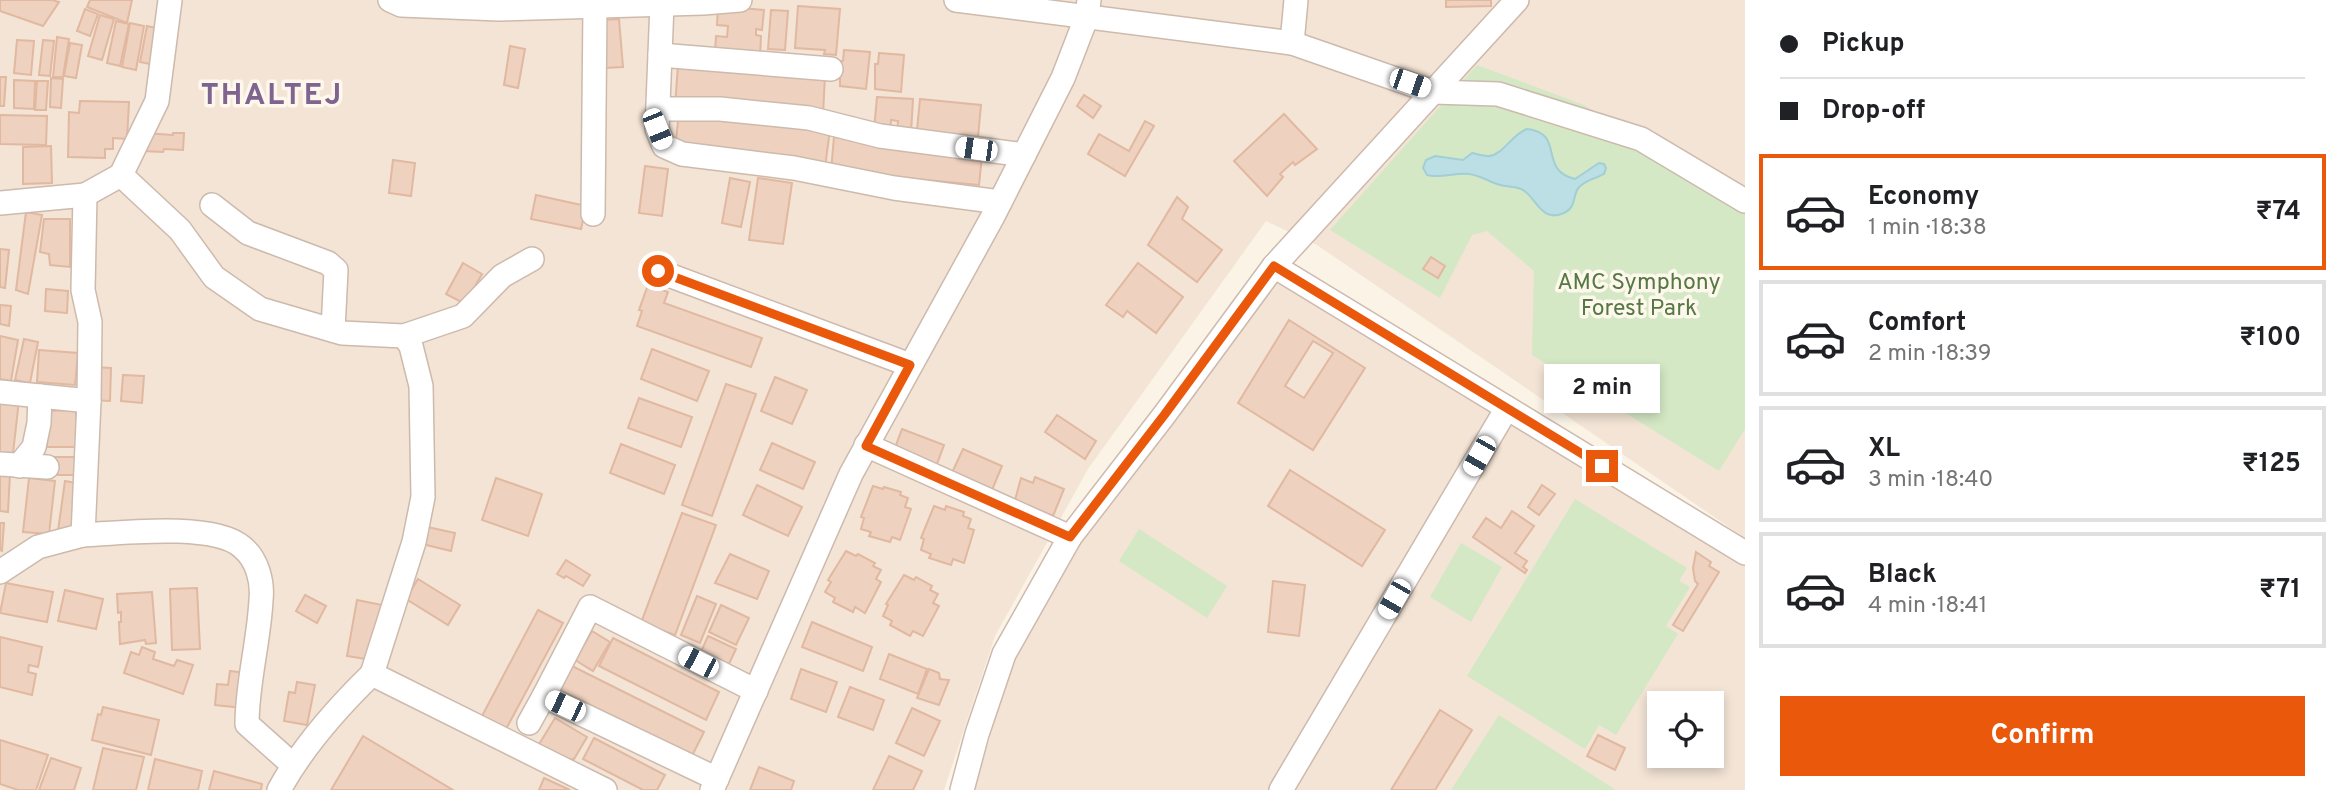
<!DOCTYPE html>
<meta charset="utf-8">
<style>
body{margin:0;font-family:Overpass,sans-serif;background:#f6f6f6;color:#202124;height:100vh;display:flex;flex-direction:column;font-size:26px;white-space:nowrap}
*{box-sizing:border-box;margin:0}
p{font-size:23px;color:#757577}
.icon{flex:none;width:38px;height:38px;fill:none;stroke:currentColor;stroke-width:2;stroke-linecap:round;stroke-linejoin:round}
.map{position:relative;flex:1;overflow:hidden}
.drawer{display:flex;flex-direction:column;background:#fff;width:595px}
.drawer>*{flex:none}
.hud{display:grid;align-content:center;height:154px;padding:0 35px;background:#fff}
.tools{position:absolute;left:1647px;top:691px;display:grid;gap:14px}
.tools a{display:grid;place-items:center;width:77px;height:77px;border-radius:0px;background:#fff;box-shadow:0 4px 10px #0003;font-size:35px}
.end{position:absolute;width:32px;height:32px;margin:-16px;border:9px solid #ea580c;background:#fff;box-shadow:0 0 0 4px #fff}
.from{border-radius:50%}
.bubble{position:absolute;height:49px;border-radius:0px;background:#fff;box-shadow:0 4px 10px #0003;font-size:23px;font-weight:700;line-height:49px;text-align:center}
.car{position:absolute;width:21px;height:42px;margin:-21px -10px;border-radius:9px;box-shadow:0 0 5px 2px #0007;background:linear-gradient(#fff 24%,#345 0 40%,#fff 0 76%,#345 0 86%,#fff 0)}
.hud b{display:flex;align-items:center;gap:24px;height:66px;font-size:26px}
.hud b+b{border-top:2px solid #e0e0e0}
.hud i{width:18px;height:18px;background:#202124}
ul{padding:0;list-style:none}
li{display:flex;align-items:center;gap:21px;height:116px;margin:0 14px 10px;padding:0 21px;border:4px solid #e0e0e0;border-radius:0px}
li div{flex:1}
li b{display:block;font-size:26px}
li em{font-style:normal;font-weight:700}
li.active{border-color:#ea580c}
li>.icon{width:63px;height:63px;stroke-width:1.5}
.primary-button{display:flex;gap:14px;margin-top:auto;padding:14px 35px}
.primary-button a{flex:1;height:80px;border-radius:0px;background:#ea580c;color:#fff;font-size:28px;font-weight:700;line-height:80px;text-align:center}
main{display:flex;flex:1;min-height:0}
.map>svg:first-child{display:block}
</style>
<main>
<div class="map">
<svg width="1745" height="790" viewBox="0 0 1745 790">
<rect width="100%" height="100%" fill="#fbf3e6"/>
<g fill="#f3e4d5" fill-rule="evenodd">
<path d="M0,0H1745V538L1317,245L1266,221L1088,469L995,636L944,790H0Z"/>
<path d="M1278,277L1745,564V790H974L1013,660L1079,540ZM1659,704H1712V756H1659Z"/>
</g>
<g fill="#d4e8c5">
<path d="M1477,65L1584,105L1745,211V429L1719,471L1532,355L1534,271L1487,231L1472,235L1440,298L1330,230Z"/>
<path d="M1575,499L1687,568L1679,581L1690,587L1666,626L1678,634L1616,735L1599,725L1585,749L1467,676Z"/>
<path d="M1139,529L1227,586L1207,618L1119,561Z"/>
<path d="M1461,543L1502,567L1471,622L1430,597Z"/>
<path d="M1499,715L1616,790H1451Z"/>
</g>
<path fill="#bbdfe4" stroke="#a2ced5" stroke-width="2" d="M1527,129C1566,133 1537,170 1575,179L1599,163L1604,164L1606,168L1604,174C1595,179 1582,181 1577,190C1573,199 1575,208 1564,213C1540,224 1535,194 1521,189C1514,186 1507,187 1500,185C1490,182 1479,175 1469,174C1455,172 1440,179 1427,175L1423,168L1426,160L1435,156L1463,160L1472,153C1477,154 1484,156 1489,156C1503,155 1512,134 1527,129Z"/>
<g fill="#efd1bf" stroke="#e1b8a0" stroke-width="2" fill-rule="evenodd">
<path d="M0,0H52L59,2L43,26L0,11Z"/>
<path d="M90,0H132L127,23L87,7Z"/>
<path d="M1446,0H1491V6L1446,7Z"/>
<path d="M718,6L764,10L762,30L756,29V35L761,36L760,57L715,53L716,36L727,37L728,26L717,25Z"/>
<path d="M798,6L840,9L836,55L824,54L825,50L795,48Z"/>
<path d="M85,9L98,14L90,36L77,31Z"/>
<path d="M771,10L788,11L785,50L768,49Z"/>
<path d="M100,15L114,19L102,60L88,56Z"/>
<path d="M619,19L623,67L605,68L601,20Z"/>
<path d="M116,21L129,24L120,66L107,63Z"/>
<path d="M130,23L144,26L136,70L122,67Z"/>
<path d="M147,26L161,29L155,65L140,62Z"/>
<path d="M57,37L69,39L63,77H53Z"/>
<path d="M17,40L34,41L31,75L14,73Z"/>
<path d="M43,40L54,41L50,76L39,75Z"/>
<path d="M70,43L82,45L76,78L64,76Z"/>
<path d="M510,46L525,49L518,88L504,85Z"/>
<path d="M844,50L870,52L866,89L840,86V61H843Z"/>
<path d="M879,53L904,55L901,92L875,89V64H878Z"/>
<path d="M678,65L825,75L823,115L675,106Z"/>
<path d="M0,77H6L4,106H0Z"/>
<path d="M51,78L63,79L61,108L50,107Z"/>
<path d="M14,80L35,81L34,109L14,108Z"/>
<path d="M37,81H48L46,110H35Z"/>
<path d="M1084,95L1101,106L1093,118L1077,106Z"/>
<path d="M877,97L913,99L911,133L897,132L898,121L891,120L890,132L874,130Z"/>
<path d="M920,99L981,105L978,137L917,130Z"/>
<path d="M80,101L129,102L127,139L113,138V149H105V158L68,157L69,112L79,113Z"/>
<path d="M679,111L830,129L825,168L675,150Z"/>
<path d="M1284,114L1317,149L1295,165L1293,162L1280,174L1283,177L1267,196L1234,161Z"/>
<path d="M0,115L47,116L46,145L0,144Z"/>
<path d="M1145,121L1154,126L1125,176L1088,154L1099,134L1129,151Z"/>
<path d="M144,133L173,135V133H184L183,150L164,149L163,152L143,151Z"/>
<path d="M834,137L982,156L979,185L831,171Z"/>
<path d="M51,146L52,183L23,184V147Z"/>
<path d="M393,160L415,163L411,196L389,193Z"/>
<path d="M645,166L668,169L662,216L639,213Z"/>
<path d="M730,178L750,182L741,227L722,223Z"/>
<path d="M758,178L792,183L783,244L749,240Z"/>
<path d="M536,195L586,206L581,229L531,219Z"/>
<path d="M1177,197L1188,207L1182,219L1222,250L1197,282L1148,245Z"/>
<path d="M26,212L42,215L28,294L16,290Z"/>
<path d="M44,219H70V267L50,265L49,254L40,252Z"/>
<path d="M0,249L9,250L5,288L0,287Z"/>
<path d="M1431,257L1445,266L1438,278L1423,269Z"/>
<path d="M463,263L482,274L465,304L446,294Z"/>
<path d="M1138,263L1183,297L1156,333L1127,311L1123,317L1106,305Z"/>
<path d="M648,285L668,292L664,303L762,338L751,367L637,326L642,311L639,310Z"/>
<path d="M46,289L68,291L67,313L45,311Z"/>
<path d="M0,305L11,306L9,326L0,324Z"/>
<path d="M1289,320L1365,368L1313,450L1238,403ZM1313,341L1333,353L1304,398L1285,386Z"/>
<path d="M0,336L18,340L11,381L0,379Z"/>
<path d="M24,339L38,342L30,383L15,380Z"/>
<path d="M652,349L709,371L697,401L641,379Z"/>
<path d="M39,350L78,353L75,385L37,382Z"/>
<path d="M93,367L111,368L110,401L91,400Z"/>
<path d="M123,375L144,376L142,403L121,401Z"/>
<path d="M775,377L807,390L792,424L761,411Z"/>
<path d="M726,384L756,394L712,516L682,505Z"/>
<path d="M0,398L19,400L12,462L0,460Z"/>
<path d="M639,398L692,417L681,447L628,428Z"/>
<path d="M76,410L77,447H47L46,411Z"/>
<path d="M1057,415L1096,441L1085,459L1045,432Z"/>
<path d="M902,429L944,445L934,472L892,456Z"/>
<path d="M772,443L815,462L803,489L760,470Z"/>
<path d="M621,444L675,465L664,494L610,473Z"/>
<path d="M963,449L1002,466L990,495L950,477Z"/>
<rect x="55" y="457" width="25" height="18"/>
<path d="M1290,470L1385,530L1362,566L1268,506Z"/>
<path d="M0,473L10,474L8,512L0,511Z"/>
<path d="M1035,477L1064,489L1053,516L1015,500L1021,478L1033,483Z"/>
<path d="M29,478L55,481L49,534L23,532Z"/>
<path d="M496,478L542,494L528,536L482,520Z"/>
<path d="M65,481L82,484L75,533L58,531Z"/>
<path d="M757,485L802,507L788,536L743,515Z"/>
<path d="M1542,485L1555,494L1539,515L1528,507Z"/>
<path d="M873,486L883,489L884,487L901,492L900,495L908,498L905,507L911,509L900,540L892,537L890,542L869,536L871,532L861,529L864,518L861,517Z"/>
<path d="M934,506L945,510L946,506L964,512L963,516L971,519L968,528L974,530L964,563L953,559L951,565L929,558L931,554L921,550L924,539L921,538Z"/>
<path d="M1512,511L1534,526L1515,553L1527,561L1523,567L1527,570L1525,573L1473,537L1486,518L1501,528Z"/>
<path d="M682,513L716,525L675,635L641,623Z"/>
<path d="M0,523H4L2,551L0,550Z"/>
<path d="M423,526L455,533L451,551L418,543Z"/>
<path d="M846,551L856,556L858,554L875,563L873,566L881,570L876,579L881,582L865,613L855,607L853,612L833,602L835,598L825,592L831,582L828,580Z"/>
<path d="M1696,552L1711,562L1709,566L1719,572L1683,631L1673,625L1698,584L1695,581L1693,568Z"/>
<path d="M730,554L769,571L757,599L715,583Z"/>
<path d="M566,560L590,575L583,586L566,576L564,578L557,574Z"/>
<path d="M904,575L914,580L916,577L932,586L930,590L938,594L933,603L939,606L923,636L913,631L910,636L890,625L892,621L883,616L888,605L886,604Z"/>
<path d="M418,579L460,605L448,625L406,599Z"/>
<path d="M1273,581L1305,585L1299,636L1268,632Z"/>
<path d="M6,583L53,592L47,622L0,613Z"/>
<path d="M197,588L200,649L172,650L170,589Z"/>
<path d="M65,590L103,599L96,629L58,621Z"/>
<path d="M152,592L156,643L146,644L145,640L120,644L119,622H121V612L118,613L117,594Z"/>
<path d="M305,595L326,606L317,623L296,611Z"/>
<path d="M697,596L716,604L700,643L681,635Z"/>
<path d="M357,600L382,605L372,660L347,656Z"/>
<path d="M721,605L749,618L736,645L709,632Z"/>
<path d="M538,610L563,623L506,729L482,716Z"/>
<path d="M812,622L872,647L863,671L802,647Z"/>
<path d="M592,631L610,642L593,671L575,660Z"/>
<path d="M708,636L736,649L728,666L700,654Z"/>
<path d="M0,637L42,647L38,667L29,665L28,672L36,674L32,695L0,687Z"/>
<path d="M613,638L719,692L706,720L599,666Z"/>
<path d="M142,647L155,652L153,659L174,666L177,660L193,665L183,694L124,673L131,652L139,655Z"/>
<path d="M889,654L927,669L918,694L880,679Z"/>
<path d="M572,666L704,732L690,760L558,694Z"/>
<path d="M801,669L837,682L826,712L791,699Z"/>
<path d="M929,669L939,673L940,679L949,680L939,705L917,698Z"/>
<path d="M230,671L247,673L243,708L215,705L217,684L228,685Z"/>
<path d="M297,682L315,685L307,725L284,721L289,692L295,693Z"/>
<path d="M850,687L884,700L873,730L838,717Z"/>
<path d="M103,707L159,720L151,755L92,740L98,714L101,715Z"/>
<path d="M912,708L940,721L924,756L896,743Z"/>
<path d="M1440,710L1472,730L1435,790H1391Z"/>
<path d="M555,718L587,737L574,759L566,760L547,748L546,751L538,746Z"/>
<path d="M1598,735L1625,748L1615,770L1587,756Z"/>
<path d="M363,736L453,790H331Z"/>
<path d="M594,738L665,775L657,790H643L583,759Z"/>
<path d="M0,740L48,755L36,790H18L0,784Z"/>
<path d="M103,748L144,757L136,790H93Z"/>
<path d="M889,756L922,771L913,790H873Z"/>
<path d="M51,758L81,768L74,790H39Z"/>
<path d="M155,759L202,771L198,790H148Z"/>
<path d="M759,767L794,781L791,790H750Z"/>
<path d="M214,771L262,784L261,790H209Z"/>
<path d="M544,778L570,790H539Z"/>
</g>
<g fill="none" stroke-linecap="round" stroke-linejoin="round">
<g stroke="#cdbaad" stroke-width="26">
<g id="minor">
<path d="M390,0L401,5L499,9L703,3L740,0"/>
<path d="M956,0L1292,43"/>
<path d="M1296,0L1292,43L1433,92L1498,94L1641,139L1745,201"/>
<path d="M662,4L657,129L664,146L682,154L794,168L894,188L1000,202"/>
<path d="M660,55L831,69"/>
<path d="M658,109H720L809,118L880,136L1024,155"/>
<path d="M121,175L180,230L214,277L260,309L342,333L404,336L463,316L502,276L532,259"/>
<path d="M85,195L121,175L157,101L170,0"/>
<path d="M0,203L85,195L83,290L90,322L89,401L83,535L38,547L0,572"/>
<path d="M212,205L248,233L328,263L336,270L333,330"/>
<path d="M593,214L595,5"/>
<path d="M1274,266L1745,553"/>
<path d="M658,271L910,365"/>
<path d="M404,336L411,346L421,386L423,497L414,542L372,674L605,790"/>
<path d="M0,392L89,401"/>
<path d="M866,445L1070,537"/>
<path d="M0,464L47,467"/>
<path d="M19,466L34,447L39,423L40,396"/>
<path d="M83,535C120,533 214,522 242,547C257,559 263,581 261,600C259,641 247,683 247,724L293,765"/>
<path d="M529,723L544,696"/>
<path d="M717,779L544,696L590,607L756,691"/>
<path d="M279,790C303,746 336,709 372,674"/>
<path d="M712,790L851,474L992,218L1063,78L1087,16L1089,0"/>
<path d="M962,790L977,734L1004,654L1070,537L1165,414L1274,266L1517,0"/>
<path d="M1281,790L1507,408"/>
</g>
</g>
<use href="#minor" stroke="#fff" stroke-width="23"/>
</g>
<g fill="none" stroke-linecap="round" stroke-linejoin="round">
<path stroke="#ea580c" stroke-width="9" d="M658,271L910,365L866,446L1070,537L1165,414L1274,266L1602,466"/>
</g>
<g text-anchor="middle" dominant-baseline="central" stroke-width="7" stroke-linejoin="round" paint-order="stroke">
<g font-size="23" fill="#557844" stroke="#fef7ec">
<text x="1639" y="283">AMC Symphony<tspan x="1639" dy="26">Forest Park</tspan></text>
</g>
<g font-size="30" font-weight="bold" letter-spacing="2" fill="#806490" stroke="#fef7ec">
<text x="272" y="96">THALTEJ</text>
</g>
</g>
</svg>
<div class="tools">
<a><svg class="icon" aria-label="locate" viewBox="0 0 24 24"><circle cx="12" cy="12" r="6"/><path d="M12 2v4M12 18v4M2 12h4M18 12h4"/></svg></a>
</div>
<i class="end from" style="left:658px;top:271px"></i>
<i class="end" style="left:1602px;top:466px"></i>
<div class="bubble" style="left:1544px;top:364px;width:116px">2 min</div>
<i class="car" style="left:1410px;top:83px;rotate:109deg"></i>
<i class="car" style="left:657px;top:129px;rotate:158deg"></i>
<i class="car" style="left:976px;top:149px;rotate:278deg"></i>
<i class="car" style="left:1479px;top:456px;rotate:210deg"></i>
<i class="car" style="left:1394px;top:599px;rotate:210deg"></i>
<i class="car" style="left:698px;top:662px;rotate:297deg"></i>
<i class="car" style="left:565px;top:706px;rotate:295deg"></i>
</div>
<section class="drawer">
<div class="hud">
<b><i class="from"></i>Pickup</b>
<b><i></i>Drop-off</b>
</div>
<ul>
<li class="active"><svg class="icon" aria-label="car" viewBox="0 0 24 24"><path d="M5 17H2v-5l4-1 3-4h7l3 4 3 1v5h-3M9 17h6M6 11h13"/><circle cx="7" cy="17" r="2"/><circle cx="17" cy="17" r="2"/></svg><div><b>Economy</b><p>1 min · 18:38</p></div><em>₹74</em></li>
<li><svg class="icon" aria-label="car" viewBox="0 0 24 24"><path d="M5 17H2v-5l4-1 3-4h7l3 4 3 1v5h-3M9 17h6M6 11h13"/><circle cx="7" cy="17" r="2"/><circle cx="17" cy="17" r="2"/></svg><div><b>Comfort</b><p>2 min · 18:39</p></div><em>₹100</em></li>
<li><svg class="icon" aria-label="car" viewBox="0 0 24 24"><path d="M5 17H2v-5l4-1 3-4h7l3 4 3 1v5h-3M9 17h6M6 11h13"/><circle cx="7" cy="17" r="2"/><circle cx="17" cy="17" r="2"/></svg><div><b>XL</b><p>3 min · 18:40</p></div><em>₹125</em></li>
<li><svg class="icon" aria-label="car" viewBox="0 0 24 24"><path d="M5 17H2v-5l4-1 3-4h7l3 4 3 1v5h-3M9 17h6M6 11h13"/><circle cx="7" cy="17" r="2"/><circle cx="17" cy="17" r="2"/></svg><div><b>Black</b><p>4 min · 18:41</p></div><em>₹71</em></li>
</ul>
<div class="primary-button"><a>Confirm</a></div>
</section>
</main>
